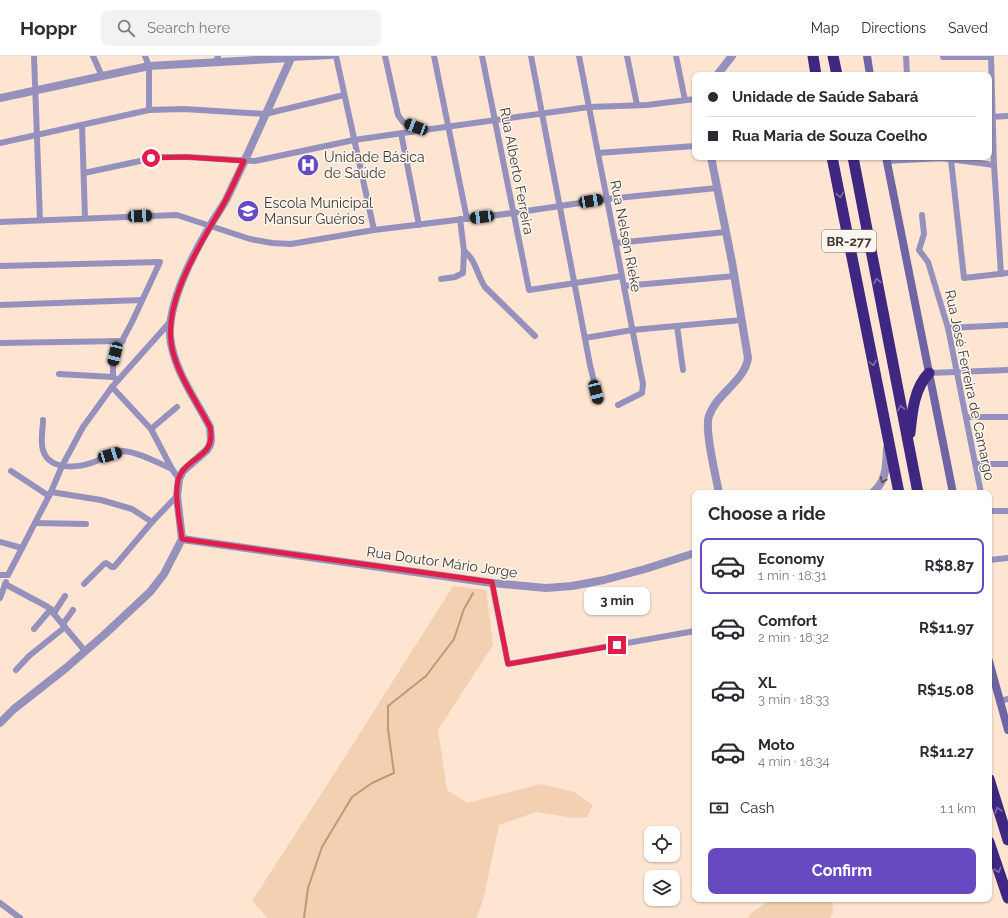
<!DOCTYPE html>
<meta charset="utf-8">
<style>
body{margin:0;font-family:Raleway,sans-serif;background:#f2f2f3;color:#2b2b33;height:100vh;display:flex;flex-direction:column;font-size:15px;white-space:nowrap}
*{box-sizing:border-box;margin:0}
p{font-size:13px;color:#7c7c81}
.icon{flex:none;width:22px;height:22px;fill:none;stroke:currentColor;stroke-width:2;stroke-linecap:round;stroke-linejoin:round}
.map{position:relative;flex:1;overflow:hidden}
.drawer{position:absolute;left:692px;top:434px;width:300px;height:412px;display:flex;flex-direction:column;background:#fff;border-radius:8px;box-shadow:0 1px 3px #0004}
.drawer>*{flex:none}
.top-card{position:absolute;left:692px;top:16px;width:300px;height:88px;border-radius:8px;box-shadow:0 1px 3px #0004;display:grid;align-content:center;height:88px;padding:0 16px;background:#fff}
.fabs{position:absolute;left:644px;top:770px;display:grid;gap:8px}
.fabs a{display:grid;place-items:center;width:36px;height:36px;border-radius:8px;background:#fff;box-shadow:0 1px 3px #0004;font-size:20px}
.end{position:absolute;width:18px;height:18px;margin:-9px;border:5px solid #e11d48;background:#fff;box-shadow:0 0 0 2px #fff}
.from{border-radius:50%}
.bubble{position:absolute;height:28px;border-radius:8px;background:#fff;box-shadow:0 1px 3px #0004;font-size:13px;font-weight:700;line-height:28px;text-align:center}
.car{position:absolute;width:12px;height:24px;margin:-12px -6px;border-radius:5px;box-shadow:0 0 3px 1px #0007;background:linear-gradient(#222 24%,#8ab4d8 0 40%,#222 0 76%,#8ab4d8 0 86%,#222 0)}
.top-card b{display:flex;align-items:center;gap:14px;height:38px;font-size:15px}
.top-card b+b{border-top:1px solid #e1e1e2}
.top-card i{width:10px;height:10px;background:#2b2b33}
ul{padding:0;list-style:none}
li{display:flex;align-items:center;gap:12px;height:56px;margin:0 8px 6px;padding:0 8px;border:2px solid transparent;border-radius:8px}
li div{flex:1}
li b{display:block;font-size:15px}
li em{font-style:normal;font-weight:700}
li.current{border-color:#6749c1}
li>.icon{width:36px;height:36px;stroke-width:1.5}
h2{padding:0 16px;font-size:18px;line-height:48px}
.pay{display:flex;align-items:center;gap:10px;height:44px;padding:0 16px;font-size:15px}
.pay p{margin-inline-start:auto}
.cta{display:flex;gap:8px;margin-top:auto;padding:8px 16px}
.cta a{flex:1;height:46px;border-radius:8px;background:#6749c1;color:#fff;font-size:16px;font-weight:700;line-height:46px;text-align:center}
header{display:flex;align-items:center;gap:24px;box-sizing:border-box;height:56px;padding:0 20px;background:#fff;border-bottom:1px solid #e1e1e2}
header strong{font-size:19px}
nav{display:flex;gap:22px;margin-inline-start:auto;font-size:14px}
.search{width:280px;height:36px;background:#f2f2f3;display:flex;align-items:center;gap:10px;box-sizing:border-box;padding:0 14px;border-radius:8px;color:#7c7c81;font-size:15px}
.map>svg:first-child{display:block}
</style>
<header>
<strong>Hoppr</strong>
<div class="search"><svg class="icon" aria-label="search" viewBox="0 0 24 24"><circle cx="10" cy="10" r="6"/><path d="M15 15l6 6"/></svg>Search here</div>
<nav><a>Map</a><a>Directions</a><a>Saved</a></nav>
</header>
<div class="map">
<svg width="1008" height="862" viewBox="0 0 1008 862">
<rect width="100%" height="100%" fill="#fde5d2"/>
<g fill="#f3d0b1">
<path d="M453,530L486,534L493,589L438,674L447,734L467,747L541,728L574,736L593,749L587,761L574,762L536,756L499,769L483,845L476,862H268L252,845L336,715Z"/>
<path d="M772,843H832L833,856L830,862H748L751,857Z"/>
</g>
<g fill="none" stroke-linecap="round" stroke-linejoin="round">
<path stroke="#bf9976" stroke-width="2" d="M304,862L308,832L322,791L352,741L372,727L394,717L388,673V650L426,620L454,583L464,553L473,537"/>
<g stroke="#9691bc" stroke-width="6">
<path d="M34,0L40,164"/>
<path d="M93,0L102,20"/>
<path d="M145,0L149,10V54"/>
<path d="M336,0L374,174"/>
<path d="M385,0L398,59L403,66L423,74"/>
<path d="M434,0L467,163"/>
<path d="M482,0L529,234L622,220"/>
<path d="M531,0L590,309L599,346"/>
<path d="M579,0L643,328L642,337L618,349"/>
<path d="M627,0L637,49"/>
<path d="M676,0L685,44"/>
<path d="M906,0L907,19"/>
<path d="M991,0L994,109L1001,218"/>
<path d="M943,1H991"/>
<path d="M291,2L331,0"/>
<path d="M216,6L218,0"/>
<path d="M990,61L1008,60"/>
<path d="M82,69L85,162"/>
<path d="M401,77L419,169"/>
<path d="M0,87L149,54L184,53L265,58L344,39"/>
<path d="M598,97L695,90"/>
<path d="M951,104L964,222L1008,217"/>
<path d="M887,105L941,102L994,109"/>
<path d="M84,117L140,105L160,101H187L255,105L354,84L424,74L589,51L647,49L695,43"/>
<path d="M922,159L924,178L919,194L928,206L948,272L981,437"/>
<path d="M0,166L177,159L250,183L272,187L291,188L374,174L513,157L607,143L717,132"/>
<path d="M616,187L726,176"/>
<path d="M464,195C476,204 477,219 485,231L535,280"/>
<path d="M0,210L160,206L132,266L115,298L113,307V321L118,324"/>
<path d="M441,223L455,221L463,217L464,195L460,163"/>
<path d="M624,230L735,220"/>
<path d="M0,249L142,244"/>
<path d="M677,270L683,314"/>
<path d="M948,272L1008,269"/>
<path d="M585,282L632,274L742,264"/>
<path d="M0,287L123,285"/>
<path d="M929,317L1008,314"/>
<path d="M59,318L113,321"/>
<path d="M112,331L151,373L172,413L179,423"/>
<path d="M967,361H1008"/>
<path d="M43,364C43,373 40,386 43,394C49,415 78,412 94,406C103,403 113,395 122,395C139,396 156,406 172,413"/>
<path d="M151,373L177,351"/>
<path d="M976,408H1008"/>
<path d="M11,415L49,440"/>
<path d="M51,436L101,444L132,453L152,466"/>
<path d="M989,455H1008"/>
<path d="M35,467L86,468"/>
<path d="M0,486L22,492"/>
<path d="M989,504L1008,502"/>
<path d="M0,519H8L51,436L62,410L83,371L112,331L170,266"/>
<path d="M492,527L508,608L695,575"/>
<path d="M5,528L48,551L85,595"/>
<path d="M84,528L104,508L106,507L112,511H114L152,466L177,440"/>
<path d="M0,542L6,526"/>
<path d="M54,557L65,540"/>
<path d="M63,568L73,554"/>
<path d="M34,573L51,553"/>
<path d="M16,614L29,600L65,571"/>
<path d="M1000,645L1008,643"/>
<path d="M0,847L20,862"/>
</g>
<g stroke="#9691bc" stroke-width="8">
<path d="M717,19L732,0"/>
<path d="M0,42L149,10L291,2"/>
<path d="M711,101L732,206L748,302C745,325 716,338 709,360C704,373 716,421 719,437"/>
<path d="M872,437C887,425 886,410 887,392"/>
<path d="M182,483L492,527L546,532L572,530L604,524L645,513L695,497"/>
<path d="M0,667L14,653L66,612L105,578L150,536L164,518L182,483L177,440L179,423L183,415L207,394L210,389L211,384L210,371C195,342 173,313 170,280C168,247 193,198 210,170C215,161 221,153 226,144C249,97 270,48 292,0"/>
</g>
<g stroke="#6f65a4" stroke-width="8">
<path d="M867,0L870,19"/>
<path d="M886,101L953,437"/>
<path d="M989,605L1008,674"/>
</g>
<g stroke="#3f2680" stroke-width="11">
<path d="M813,0L816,19"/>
<path d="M833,0L837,19"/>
<path d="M832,101L899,437"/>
<path d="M853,101L918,437"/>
<path d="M910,377C912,357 914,332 929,317"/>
<path d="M989,723L1008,784"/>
<path d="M989,786L1008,842"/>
</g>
</g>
<defs><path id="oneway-chevron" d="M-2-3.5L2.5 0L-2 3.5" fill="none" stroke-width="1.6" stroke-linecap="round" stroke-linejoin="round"/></defs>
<g stroke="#816fa8">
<use href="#oneway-chevron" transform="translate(840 139) rotate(79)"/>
<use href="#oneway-chevron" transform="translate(877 225) rotate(-101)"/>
<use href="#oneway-chevron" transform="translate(873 307) rotate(78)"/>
<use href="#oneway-chevron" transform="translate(901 352) rotate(-101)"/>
<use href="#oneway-chevron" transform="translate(998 754) rotate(-108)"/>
<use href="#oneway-chevron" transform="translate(998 814) rotate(71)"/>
</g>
<use stroke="#584f52" href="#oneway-chevron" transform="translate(883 424) rotate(113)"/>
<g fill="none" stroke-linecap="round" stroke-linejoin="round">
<path stroke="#e11d48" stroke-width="5" d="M151,102L187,101L244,105C237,120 231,135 223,149C201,188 162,245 172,292C178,320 197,346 210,371C217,403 185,400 178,424C174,441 180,465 182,483L492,526L508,608L617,589"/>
</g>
<defs>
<g id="hospital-disc" transform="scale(1.15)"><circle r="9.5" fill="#6749c1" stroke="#fcf6f1"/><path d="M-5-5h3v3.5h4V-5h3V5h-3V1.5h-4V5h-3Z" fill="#fff"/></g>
<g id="school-disc" transform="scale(1.15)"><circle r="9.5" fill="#6749c1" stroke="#fcf6f1"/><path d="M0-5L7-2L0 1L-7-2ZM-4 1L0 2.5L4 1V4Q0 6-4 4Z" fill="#fff"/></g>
</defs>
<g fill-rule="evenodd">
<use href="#hospital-disc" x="308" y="109"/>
<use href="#school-disc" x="248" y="155"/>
</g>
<g text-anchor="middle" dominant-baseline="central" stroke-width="3" stroke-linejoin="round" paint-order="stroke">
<rect fill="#fcf6f1" stroke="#7b7269" stroke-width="1" x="822" y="174" width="54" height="22" rx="3"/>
<g font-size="13" font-weight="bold" fill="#44392f">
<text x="849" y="185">BR-277</text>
</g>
<g font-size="14" fill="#44392f" stroke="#fcf6f1" text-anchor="start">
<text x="324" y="101">Unidade Básica<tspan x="324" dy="16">de Saúde</tspan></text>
<text x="264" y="147">Escola Municipal<tspan x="264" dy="16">Mansur Guérios</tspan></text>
</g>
<g font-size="14" fill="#44392f" stroke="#fcf6f1">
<text transform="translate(517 115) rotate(79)">Rua Alberto Ferreira</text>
<text transform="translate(626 180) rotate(79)">Rua Nelson Rieke</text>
<text transform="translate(970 329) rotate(78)">Rua José Ferreira de Camargo</text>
<text transform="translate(442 506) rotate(8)">Rua Doutor Mário Jorge</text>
</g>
</g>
</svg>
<div class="fabs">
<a><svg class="icon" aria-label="locate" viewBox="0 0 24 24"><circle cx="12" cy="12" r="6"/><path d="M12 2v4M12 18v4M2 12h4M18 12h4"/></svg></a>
<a><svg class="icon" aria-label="layers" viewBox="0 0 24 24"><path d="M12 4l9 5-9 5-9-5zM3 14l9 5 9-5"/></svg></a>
</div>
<i class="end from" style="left:151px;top:102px"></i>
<i class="end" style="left:617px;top:589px"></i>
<div class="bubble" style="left:584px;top:531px;width:66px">3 min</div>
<i class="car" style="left:416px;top:71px;rotate:291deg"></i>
<i class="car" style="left:591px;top:145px;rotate:81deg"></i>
<i class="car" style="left:140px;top:160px;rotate:87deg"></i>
<i class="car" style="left:482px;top:161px;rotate:263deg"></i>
<i class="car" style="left:115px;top:298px;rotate:193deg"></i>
<i class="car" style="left:596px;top:336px;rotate:166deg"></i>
<i class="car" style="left:110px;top:399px;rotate:73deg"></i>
<div class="top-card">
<b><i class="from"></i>Unidade de Saúde Sabará</b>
<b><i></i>Rua Maria de Souza Coelho</b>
</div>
<section class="drawer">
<h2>Choose a ride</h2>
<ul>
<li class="current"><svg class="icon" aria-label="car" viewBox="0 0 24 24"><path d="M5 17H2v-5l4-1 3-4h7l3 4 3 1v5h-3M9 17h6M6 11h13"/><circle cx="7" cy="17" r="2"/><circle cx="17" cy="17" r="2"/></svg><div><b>Economy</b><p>1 min · 18:31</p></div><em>R$8.87</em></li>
<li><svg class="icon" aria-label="car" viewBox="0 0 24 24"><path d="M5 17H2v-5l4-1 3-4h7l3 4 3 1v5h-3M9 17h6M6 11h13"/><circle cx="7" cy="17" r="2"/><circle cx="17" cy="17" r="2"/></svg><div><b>Comfort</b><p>2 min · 18:32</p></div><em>R$11.97</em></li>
<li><svg class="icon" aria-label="car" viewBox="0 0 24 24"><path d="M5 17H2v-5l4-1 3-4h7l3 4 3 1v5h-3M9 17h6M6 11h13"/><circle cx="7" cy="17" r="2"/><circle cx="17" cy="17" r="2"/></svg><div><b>XL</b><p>3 min · 18:33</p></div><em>R$15.08</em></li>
<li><svg class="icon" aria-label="car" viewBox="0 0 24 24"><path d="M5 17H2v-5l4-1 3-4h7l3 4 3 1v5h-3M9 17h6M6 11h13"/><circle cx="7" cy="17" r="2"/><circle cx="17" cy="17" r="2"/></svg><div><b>Moto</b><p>4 min · 18:34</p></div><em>R$11.27</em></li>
</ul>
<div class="pay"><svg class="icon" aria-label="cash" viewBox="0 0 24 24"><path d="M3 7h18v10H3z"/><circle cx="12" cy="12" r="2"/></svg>Cash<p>1.1 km</p></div>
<div class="cta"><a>Confirm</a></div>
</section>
</div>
